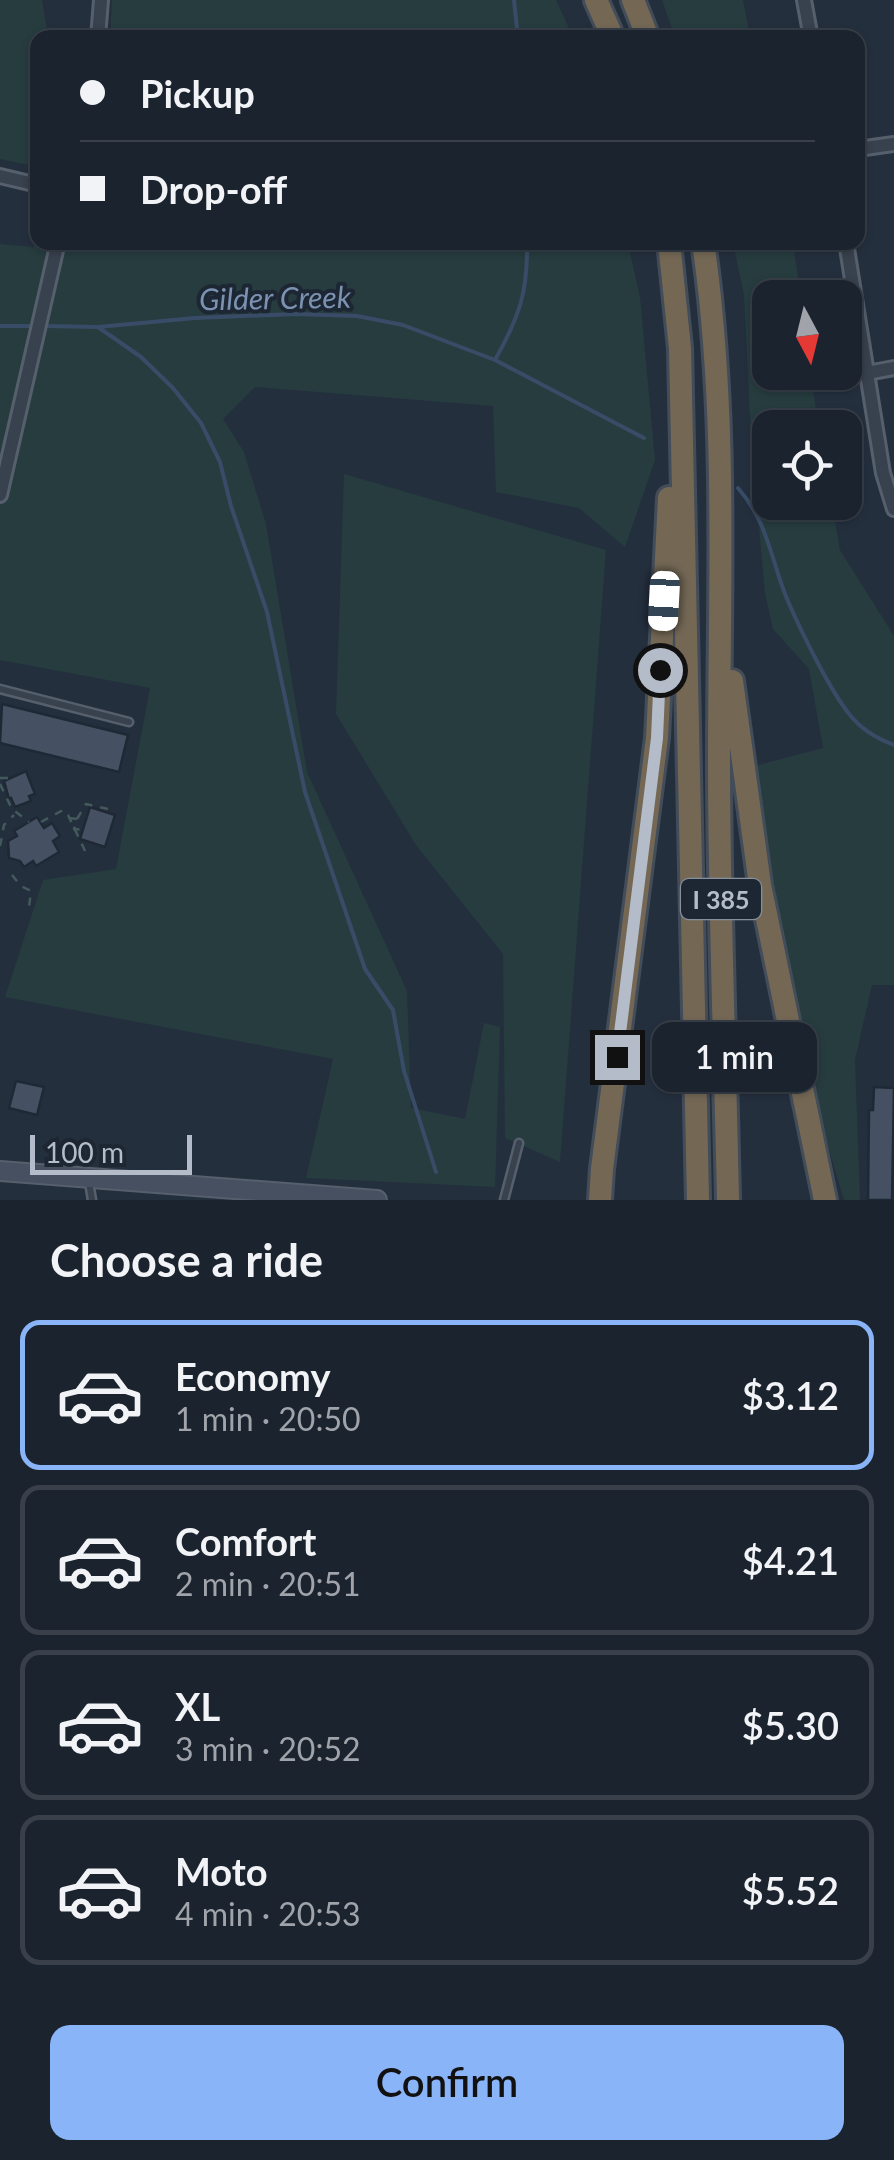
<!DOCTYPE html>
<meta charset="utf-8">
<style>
body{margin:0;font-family:Lato,sans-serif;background:#242b36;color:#f1f3f6;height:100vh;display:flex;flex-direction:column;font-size:38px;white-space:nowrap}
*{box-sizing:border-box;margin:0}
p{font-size:32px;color:#a0a4aa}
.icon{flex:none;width:55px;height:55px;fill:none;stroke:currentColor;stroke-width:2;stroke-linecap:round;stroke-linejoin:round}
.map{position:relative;height:1200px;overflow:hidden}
.drawer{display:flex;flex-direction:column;background:#1b232e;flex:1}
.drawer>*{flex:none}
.guide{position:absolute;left:30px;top:30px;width:835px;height:220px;border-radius:20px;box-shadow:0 2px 8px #0004,0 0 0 2px #39404a;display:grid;align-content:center;height:220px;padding:0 50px;background:#1b232e}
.needle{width:65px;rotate:173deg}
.tools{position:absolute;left:752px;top:280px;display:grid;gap:20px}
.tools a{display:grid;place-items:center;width:110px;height:110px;border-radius:20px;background:#1b232e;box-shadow:0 2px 8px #0004,0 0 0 2px #39404a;font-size:50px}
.scale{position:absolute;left:30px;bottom:25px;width:162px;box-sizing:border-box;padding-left:10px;border:5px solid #b4bcc9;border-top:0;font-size:28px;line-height:35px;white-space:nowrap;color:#b4bcc9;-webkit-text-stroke:8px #1d2633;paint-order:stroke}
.end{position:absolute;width:45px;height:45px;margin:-22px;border:12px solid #b4bcc9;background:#111;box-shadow:0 0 0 5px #111}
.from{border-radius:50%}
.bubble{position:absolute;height:70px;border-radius:20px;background:#1b232e;box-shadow:0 2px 8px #0004,0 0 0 2px #39404a;font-size:32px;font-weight:600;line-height:70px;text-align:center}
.car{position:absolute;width:30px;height:60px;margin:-30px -15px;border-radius:12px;box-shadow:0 0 8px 2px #0007;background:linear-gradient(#fff 24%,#345 0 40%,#fff 0 76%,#345 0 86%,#fff 0)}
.guide b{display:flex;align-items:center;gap:35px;height:95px;font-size:38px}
.guide b+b{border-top:2px solid #39404a}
.guide i{width:25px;height:25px;background:#f1f3f6}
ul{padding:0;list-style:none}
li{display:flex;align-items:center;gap:30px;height:150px;margin:0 20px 15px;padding:0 30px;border:5px solid #39404a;border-radius:20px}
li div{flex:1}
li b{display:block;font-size:38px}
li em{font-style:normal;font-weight:600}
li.active{border-color:#8ab4f8}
li>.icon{width:90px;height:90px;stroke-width:1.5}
h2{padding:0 50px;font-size:45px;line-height:120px}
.cta{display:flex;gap:20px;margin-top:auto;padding:20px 50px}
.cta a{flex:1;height:115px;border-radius:20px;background:#8ab4f8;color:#111;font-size:40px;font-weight:600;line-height:115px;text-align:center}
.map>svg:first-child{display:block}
</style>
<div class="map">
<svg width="894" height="1200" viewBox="0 0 894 1200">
<rect width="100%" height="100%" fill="#242f3e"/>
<g fill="#263c3f">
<path d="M0,0H42L48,37L38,38L37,167L0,159Z"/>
<path d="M112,0H556L573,37H110Z"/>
<path d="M662,0H743L750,37H675Z"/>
<path d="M37,221L38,242L628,243L640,297L655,460L625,547L579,508L496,492L493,406L255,387L223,419L244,452L266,524L307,772L407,991L411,1108L465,1119L484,1023L500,1027L495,1187L306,1178L333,1059L5,997L43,880L116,869L150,688L0,660V244L34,247Z"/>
<path d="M733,243H793L801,297L770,298V372L810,373L819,427L770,428V502L832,503L840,550L894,636V985H872L855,1060L860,1200H844C800,1058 775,914 751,767L823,748L809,669L773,629L765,594L751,436L744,295Z"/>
<path d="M344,474L606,550L560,1162L505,1138L503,954L416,845L336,714Z"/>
</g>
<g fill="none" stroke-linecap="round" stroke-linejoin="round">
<g stroke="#394c67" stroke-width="4">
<path d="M514,0L518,38"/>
<path d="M0,326H35"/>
<path d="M45,326L98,327L195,318L295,314L357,316L403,325L495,360L644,438"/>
<path d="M98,327L141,357L173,388L201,423L220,462L231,506L267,612L305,792L365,969L393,1010L404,1071L436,1172"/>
<path d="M495,360C519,317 528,293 527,242"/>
<path d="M738,488C768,522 771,560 787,599C800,629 830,691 850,715C861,729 878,739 894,745"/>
</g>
</g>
<g fill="#455162" stroke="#1f2835" stroke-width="2.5">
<path d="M2,704L128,735L119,772L0,743Z"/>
<path d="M26,771L35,794L29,796L31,801L15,807L11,798L9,799L4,781Z"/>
<path d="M90,807L115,815L105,847L80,839Z"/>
<path d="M37,817L44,828L52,823L60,836L53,841L59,852L36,866L33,861L24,867L20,861L9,858L8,841L17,836L14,831Z"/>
<path d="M16,1081L44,1087L37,1115L9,1108Z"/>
<path d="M874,1087L894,1088L892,1200H868L869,1110H873Z"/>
</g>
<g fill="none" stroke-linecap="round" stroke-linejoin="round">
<g stroke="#565f6c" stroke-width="11">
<g id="service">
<path d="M0,689L129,722"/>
<path d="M89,1182L92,1200"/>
<path d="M504,1200L519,1143"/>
</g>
</g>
<g stroke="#565f6c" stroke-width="18">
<g id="minor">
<path d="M804,0L811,38"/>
<path d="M98,38L101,0"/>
<path d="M858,149L894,144"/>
<path d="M0,176L38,185"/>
<path d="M846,242L883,473L894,509"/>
<path d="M867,373L894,368"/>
<path d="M0,495L58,242"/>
</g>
</g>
<g stroke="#565f6c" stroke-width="22">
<path id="secondary" d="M0,1171L377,1200"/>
</g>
<g stroke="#434c59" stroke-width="28">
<g id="motorway">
<path d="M596,0L613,38"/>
<path d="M633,0L648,38"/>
<path d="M669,242L680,348L698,1200"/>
<path d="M703,242C728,413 719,588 719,759C719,906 725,1053 728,1200"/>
<path d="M732,681L760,885L825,1200"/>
<path d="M600,1200L602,1169L657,738L669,498"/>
</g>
</g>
<g stroke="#44595c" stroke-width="2.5" stroke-dasharray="8 8" stroke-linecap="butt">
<path d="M0,778H11"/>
<path d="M0,784L12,809L29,822"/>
<path d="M69,818L77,819L74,829L83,830"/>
<path d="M77,819L86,804L112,810L110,813"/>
<path d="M41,822L63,810L68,815L86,853"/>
<path d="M0,846L4,825L14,815"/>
<path d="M12,875L21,886L31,891L29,907"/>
</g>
<use href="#service" stroke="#38414e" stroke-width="6"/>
<use href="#minor" stroke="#38414e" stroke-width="12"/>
<use href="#secondary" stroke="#465061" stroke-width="18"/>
<use href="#motorway" stroke="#746855" stroke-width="22"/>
</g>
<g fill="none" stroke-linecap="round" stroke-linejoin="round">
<path stroke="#b4bcc9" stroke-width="12" d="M617,1057L657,738L660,670"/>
</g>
<g text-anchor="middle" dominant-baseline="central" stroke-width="8" stroke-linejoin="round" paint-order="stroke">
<rect fill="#1d2633" stroke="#878f9c" stroke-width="2.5" x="681" y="879" width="80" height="40" rx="8"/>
<g font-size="25" font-weight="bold" fill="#b4bcc9">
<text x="721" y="899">I 385</text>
</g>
<g font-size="30" font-style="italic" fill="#7c92b1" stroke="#1d2633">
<text transform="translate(275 297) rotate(-1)">Gilder Creek</text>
</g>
</g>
</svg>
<div class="tools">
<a><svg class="needle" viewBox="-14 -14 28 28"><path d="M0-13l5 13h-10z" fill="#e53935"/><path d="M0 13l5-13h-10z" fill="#a0a4aa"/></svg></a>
<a><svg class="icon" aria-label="locate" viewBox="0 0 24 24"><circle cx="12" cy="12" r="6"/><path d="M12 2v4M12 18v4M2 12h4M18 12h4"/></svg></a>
</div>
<div class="scale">100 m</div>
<i class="end from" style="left:660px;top:670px"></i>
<i class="end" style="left:617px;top:1057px"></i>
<div class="bubble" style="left:652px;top:1022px;width:165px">1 min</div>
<i class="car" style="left:664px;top:601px;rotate:183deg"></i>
<div class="guide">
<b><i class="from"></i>Pickup</b>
<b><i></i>Drop-off</b>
</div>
</div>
<section class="drawer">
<h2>Choose a ride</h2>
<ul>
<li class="active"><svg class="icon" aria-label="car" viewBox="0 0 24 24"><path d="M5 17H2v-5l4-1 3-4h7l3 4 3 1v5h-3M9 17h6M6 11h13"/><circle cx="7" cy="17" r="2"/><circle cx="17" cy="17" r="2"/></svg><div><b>Economy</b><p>1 min · 20:50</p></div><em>$3.12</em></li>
<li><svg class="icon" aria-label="car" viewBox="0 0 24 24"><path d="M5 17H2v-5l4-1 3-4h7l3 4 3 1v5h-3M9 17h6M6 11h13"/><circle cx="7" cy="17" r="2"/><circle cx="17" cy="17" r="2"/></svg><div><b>Comfort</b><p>2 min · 20:51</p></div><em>$4.21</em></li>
<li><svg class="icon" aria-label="car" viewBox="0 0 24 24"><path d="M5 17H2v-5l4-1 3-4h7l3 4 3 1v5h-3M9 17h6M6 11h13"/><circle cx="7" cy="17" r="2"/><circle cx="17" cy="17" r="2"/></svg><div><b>XL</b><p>3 min · 20:52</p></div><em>$5.30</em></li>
<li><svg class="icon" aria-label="car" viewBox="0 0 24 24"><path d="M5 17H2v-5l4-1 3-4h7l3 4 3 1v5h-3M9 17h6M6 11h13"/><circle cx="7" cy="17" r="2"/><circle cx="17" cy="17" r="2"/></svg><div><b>Moto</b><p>4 min · 20:53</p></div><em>$5.52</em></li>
</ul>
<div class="cta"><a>Confirm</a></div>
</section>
